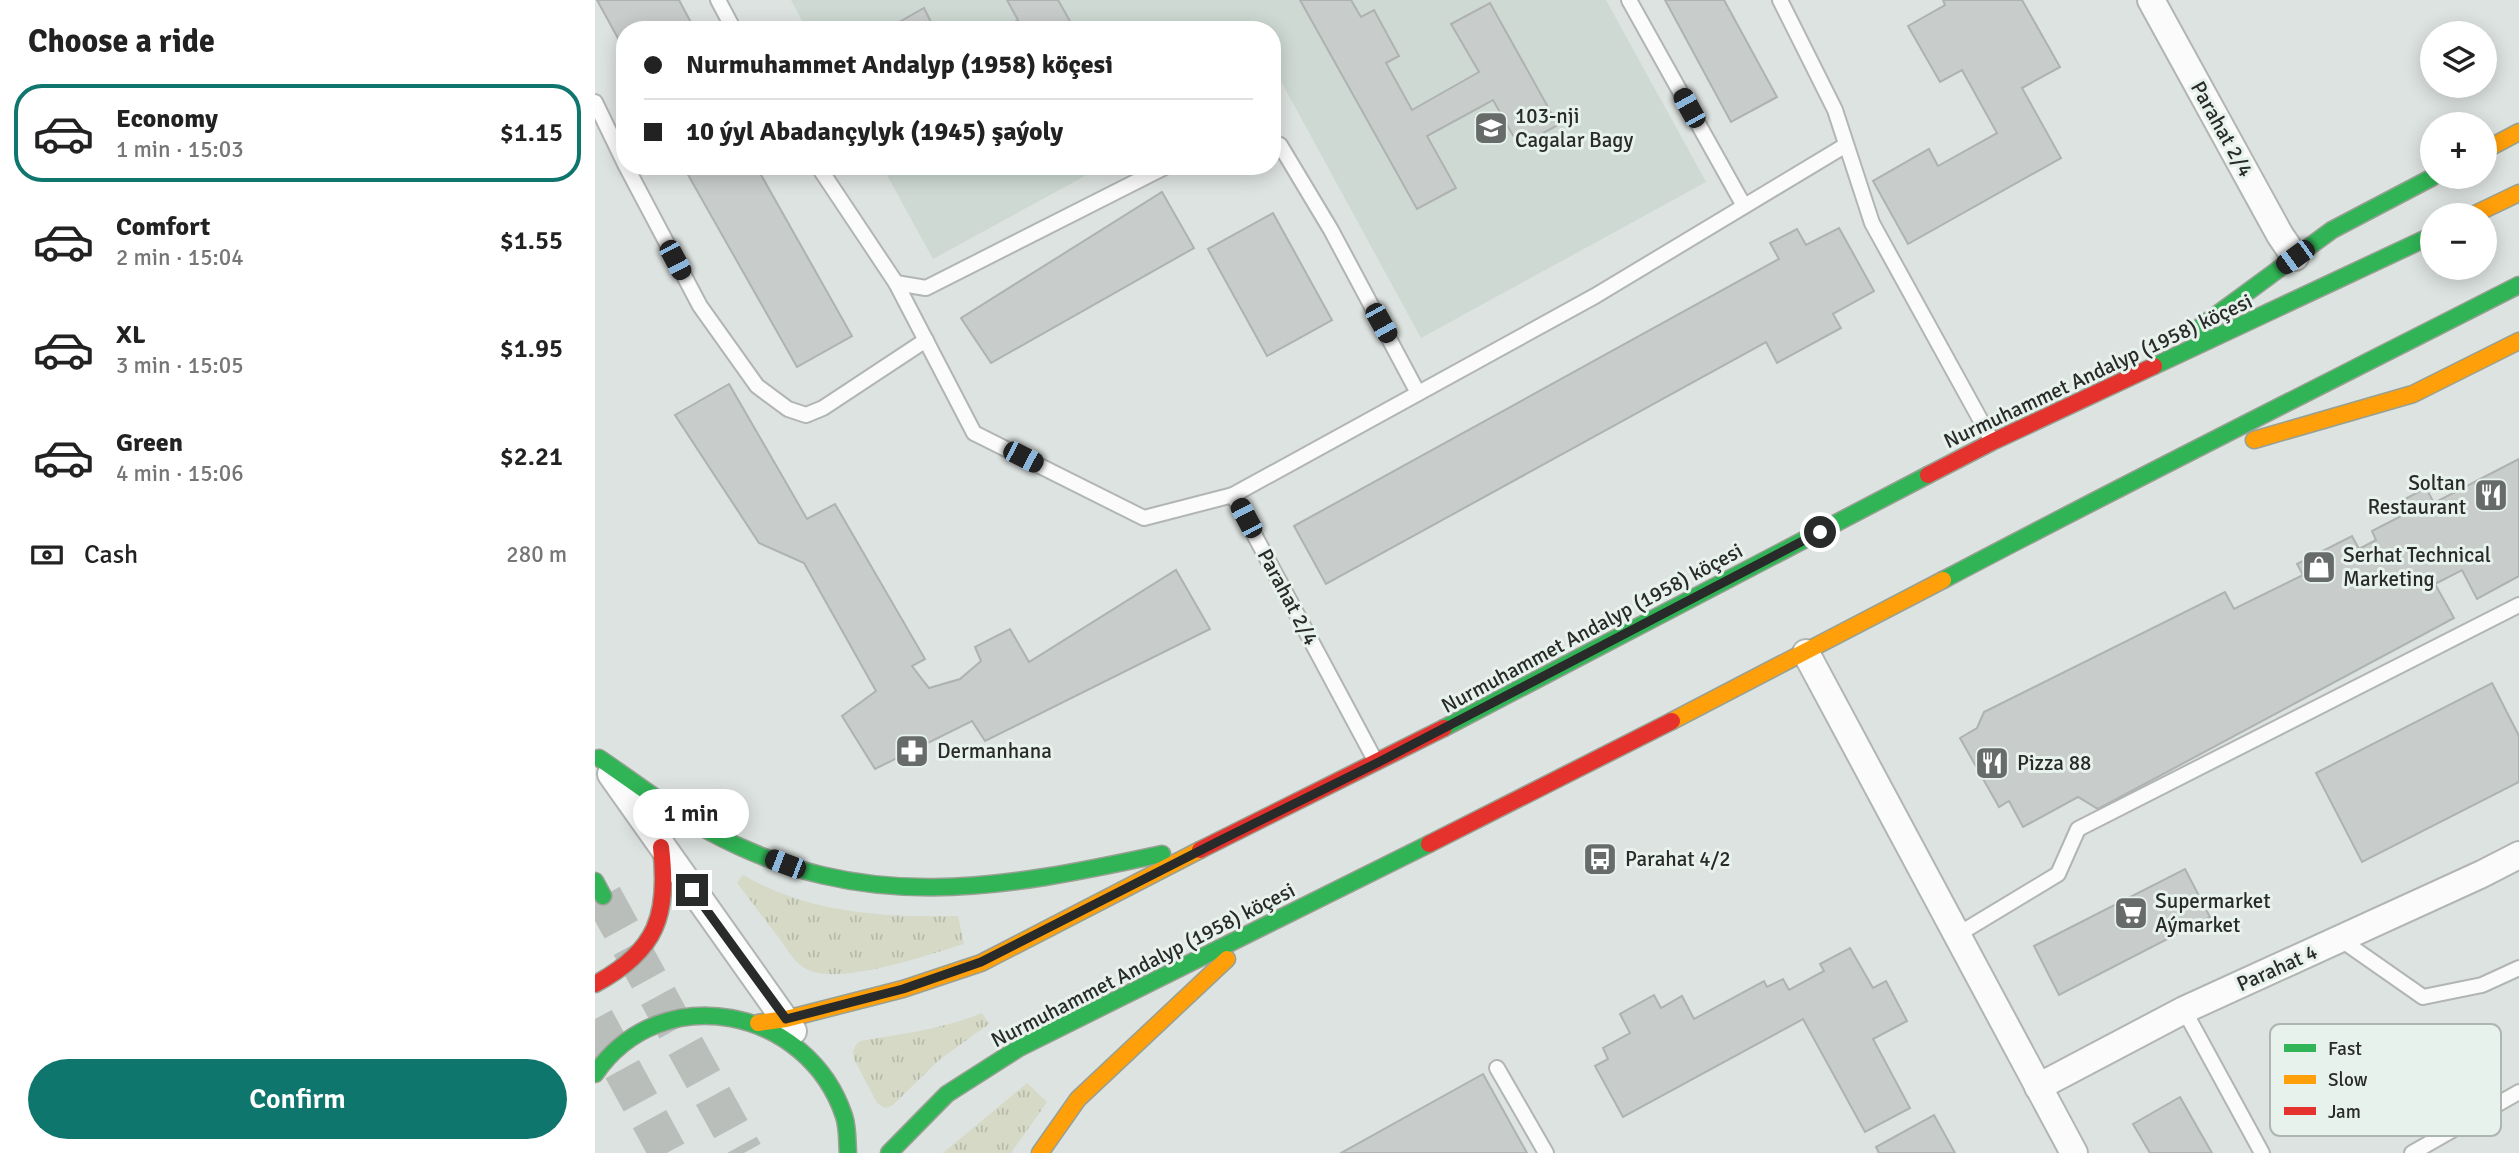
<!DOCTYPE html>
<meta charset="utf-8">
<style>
body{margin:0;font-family:Signika,sans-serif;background:#f6f6f6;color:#222;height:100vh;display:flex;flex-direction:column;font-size:26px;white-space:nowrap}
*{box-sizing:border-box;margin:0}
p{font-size:23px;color:#767676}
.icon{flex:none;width:38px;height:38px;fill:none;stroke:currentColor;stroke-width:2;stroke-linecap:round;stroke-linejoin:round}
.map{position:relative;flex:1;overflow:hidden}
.side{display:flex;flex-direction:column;background:#fff;width:595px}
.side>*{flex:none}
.hud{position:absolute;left:21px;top:21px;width:665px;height:154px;border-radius:28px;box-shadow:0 4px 18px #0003;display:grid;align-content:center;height:154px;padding:0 28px;background:#fff}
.buttons{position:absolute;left:1825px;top:21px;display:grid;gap:14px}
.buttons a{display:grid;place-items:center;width:77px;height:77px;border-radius:50%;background:#fff;box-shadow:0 4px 18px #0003;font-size:35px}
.end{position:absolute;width:32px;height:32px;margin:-16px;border:9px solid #282b29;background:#fff;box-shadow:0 0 0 4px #fff}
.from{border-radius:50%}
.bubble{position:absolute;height:49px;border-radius:24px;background:#fff;box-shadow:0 4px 18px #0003;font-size:23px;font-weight:600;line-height:49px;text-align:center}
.car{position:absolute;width:21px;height:42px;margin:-21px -10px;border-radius:9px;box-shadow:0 0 5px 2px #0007;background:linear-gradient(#222 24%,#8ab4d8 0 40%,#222 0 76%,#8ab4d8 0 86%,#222 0)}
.hud b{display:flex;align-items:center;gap:24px;height:66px;font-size:26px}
.hud b+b{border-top:2px solid #e0e0e0}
.hud i{width:18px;height:18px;background:#222}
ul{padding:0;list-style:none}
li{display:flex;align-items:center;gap:21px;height:98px;margin:0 14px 10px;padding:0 14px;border:4px solid transparent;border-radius:28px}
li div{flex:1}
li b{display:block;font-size:26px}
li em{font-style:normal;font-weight:600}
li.selected{border-color:#0f766e}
li>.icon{width:63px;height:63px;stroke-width:1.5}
h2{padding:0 28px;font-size:32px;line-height:84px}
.pay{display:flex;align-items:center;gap:18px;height:77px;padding:0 28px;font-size:26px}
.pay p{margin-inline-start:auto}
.cta{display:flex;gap:14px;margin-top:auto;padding:14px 28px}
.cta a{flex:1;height:80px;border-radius:42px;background:#0f766e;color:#fff;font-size:28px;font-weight:600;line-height:80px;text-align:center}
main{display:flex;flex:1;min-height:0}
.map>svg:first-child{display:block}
</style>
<main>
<section class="side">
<h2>Choose a ride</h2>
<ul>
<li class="selected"><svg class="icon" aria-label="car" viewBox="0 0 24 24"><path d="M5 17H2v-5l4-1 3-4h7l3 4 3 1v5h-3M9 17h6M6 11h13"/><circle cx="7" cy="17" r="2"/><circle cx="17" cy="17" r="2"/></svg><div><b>Economy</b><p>1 min · 15:03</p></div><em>$1.15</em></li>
<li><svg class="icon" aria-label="car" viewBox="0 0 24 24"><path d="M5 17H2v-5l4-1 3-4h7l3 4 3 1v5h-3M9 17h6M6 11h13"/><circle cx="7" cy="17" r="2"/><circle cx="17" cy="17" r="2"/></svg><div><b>Comfort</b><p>2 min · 15:04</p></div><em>$1.55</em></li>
<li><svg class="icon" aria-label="car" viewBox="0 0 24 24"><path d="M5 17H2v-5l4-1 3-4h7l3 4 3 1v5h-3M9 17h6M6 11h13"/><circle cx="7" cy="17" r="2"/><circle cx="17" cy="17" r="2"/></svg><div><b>XL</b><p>3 min · 15:05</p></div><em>$1.95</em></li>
<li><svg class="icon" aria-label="car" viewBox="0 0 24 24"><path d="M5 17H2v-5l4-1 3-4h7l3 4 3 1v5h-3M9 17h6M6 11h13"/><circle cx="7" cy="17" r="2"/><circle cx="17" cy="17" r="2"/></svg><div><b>Green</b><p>4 min · 15:06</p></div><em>$2.21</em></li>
</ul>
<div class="pay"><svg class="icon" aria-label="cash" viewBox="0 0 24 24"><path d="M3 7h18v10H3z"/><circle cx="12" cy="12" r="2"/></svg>Cash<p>280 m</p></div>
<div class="cta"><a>Confirm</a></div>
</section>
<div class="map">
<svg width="1924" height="1153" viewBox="0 0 1924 1153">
<defs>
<pattern id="grass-tufts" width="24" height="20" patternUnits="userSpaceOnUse" patternTransform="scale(1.75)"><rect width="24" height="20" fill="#d5d9c6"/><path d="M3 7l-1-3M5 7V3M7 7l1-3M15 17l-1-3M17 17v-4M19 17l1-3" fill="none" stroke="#b7baaa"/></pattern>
</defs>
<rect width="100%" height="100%" fill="#dde3e0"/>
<g fill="#cdd9d2">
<path d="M196,0H1011L1111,182L826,338L681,72L677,74V30H212Z"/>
<path d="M287,166H508L338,259Z"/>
</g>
<g fill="url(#grass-tufts)">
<path d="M148,875C213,913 289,918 363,916L369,944C334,954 238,989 208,967C198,960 191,948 184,938C170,920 156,901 142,883Z"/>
<path d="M387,1013L394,1024L344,1060L298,1105L290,1108L282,1103L259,1059C257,1051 259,1046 265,1041C307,1034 348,1029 387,1013Z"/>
<path d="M432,1083L452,1102L416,1153H348Z"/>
</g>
<g fill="#c8cccb" stroke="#aeb2b1" stroke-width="2">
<path d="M2,0H84L100,30H30V51Z"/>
<path d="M412,0H463L480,30H406L423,20Z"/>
<path d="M705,0H756L766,17L779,10L804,56L791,63L817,110L884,72L856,24L895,3L963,125L924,146L898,100L832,136L861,188L822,209Z"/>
<path d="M1070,0H1129L1182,97L1136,122Z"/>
<path d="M1348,0H1427L1465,67L1427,88L1466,158L1313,244L1278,181L1334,149L1343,166L1402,133L1367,70L1345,82L1313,26L1350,5Z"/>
<path d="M329,8L340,30H292V29Z"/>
<path d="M88,166H161L257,336L202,367Z"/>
<path d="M567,192L599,248L396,363L366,318Z"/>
<path d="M678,213L737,320L672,356L613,249Z"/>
<path d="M1244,228L1279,291L1238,314L1246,328L1182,363L1171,342L731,584L699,526L1184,259L1175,243L1202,229L1211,245Z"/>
<path d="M134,384L212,519L240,504L330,659L317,666L334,688L365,679L386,661L380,647L415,629L434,662L581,570L615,629L390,741L377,721L280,769L247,716L281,691L209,563L164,543L80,415Z"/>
<path d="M1924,459V576L1882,599L1867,570L1840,584L1859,618L1503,809L1483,797L1428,827L1414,801L1404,807L1365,738L1382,728L1389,712L1630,592L1639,609L1708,575L1702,564L1757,536L1764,549L1781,540L1777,531L1816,511L1810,499L1831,488L1839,503Z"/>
<path d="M1897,683L1924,736V782L1767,862L1721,773Z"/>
<path d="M1590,869L1615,917L1464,995L1439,946Z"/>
<path d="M1255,948L1278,988L1291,981L1312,1021L1278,1039L1315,1108L1270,1132L1208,1019L1028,1117L1000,1066L1013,1059L1008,1048L1035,1033L1025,1014L1059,995L1066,1008L1087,996L1099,1019L1169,981L1172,987L1188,979L1194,990L1229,971L1225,964Z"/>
<path d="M888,1074L932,1153H746Z"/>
<path d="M1585,1097L1617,1153H1555L1538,1124Z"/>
<path d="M1339,1115L1360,1153H1284L1281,1147Z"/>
</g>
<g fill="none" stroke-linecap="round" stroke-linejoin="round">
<g stroke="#b9bebb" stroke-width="38" stroke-dasharray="38 19" stroke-linecap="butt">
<path d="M8,896L149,1153"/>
<path d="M0,1019L73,1153"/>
</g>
<g stroke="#b2b6b3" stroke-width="18">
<g id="lane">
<path d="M123,0L139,30"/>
<path d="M1034,0L1149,206"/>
<path d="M1185,0L1240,110L1277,223L1396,439"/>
<path d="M0,102L30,164"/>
<path d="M677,142L685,145L736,230L823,393"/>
<path d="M31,166L105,306L162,386L193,409L211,415L228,408L331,340"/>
<path d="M223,166L301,283L331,288L572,166"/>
<path d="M301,283L379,433L549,518L638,495L781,762"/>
<path d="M638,495L1000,296L1251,145"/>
<path d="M1362,935L1463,874L1483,829L1924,605"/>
<path d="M1745,939L1828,997L1887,985L1924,968"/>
<path d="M1589,1010L1667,1153"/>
<path d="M902,1068L951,1153"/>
<path d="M1817,1153L1924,1092"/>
</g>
</g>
<g stroke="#b2b6b3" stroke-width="30">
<g id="street">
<path d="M1556,0L1685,235L1700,257"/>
<path d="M1211,653L1479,1153"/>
<path d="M16,774L198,1031"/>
<path d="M1443,1087L1589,1010L1887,874L1924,855"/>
</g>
</g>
<g stroke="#97a093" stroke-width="19">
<g id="fast">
<path d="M1605,327L1737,230L1838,177"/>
<path d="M1559,366L1838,235"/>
<path d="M1348,580C1539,479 1732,383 1924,285"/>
<path d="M849,728L1333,475"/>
<path d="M4,758C41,783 76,811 115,832C269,915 405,889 567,854"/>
<path d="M0,881L8,896"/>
<path d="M0,1074C67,977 213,1008 249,1116C253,1128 252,1141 253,1153"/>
<path d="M294,1153L352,1094L424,1048L834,844"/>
</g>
</g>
<g stroke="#97a093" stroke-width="19">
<g id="slow">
<path d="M1890,150L1924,132"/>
<path d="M1878,215L1924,193"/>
<path d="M1659,440L1818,394L1924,341"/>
<path d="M1077,721L1348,580"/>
<path d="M163,1023L191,1019L308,989L386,963L605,850"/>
<path d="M445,1153L483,1099L632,959"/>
</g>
</g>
<g stroke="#97a093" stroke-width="19">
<g id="jam">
<path d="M1333,475L1397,442L1559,366"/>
<path d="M834,844L1077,721"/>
<path d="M605,850L849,728"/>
<path d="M0,984C62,951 74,915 66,847"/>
</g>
</g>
<use href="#lane" stroke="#fafbfa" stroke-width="14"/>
<use href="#street" stroke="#fafbfa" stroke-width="26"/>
<use href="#fast" stroke="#30b455" stroke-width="16"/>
<use href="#slow" stroke="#ff9f0a" stroke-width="16"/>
<use href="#jam" stroke="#e5322d" stroke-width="16"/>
</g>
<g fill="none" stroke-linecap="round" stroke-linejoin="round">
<path stroke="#282b29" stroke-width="9" d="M97,890L191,1019L308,989L386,962L624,841L782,763L1225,532"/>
</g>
<defs>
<g id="school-square" transform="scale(1.75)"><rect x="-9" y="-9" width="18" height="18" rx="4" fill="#676b69" stroke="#e8f2ed"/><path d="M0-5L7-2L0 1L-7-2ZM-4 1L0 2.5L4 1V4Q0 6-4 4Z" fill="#fff"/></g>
<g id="restaurant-square" transform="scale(1.75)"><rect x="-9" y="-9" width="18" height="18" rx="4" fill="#676b69" stroke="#e8f2ed"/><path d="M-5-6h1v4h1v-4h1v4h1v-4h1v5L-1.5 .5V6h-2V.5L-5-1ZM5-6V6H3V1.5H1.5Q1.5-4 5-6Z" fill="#fff"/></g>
<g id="shop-square" transform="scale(1.75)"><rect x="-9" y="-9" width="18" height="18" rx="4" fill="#676b69" stroke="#e8f2ed"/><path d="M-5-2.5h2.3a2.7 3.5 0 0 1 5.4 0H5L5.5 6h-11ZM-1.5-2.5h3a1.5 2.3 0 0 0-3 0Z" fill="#fff"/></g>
<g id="pharmacy-square" transform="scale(1.75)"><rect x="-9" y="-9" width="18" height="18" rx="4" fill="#676b69" stroke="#e8f2ed"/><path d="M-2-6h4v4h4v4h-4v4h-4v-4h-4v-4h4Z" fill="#fff"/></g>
<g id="bus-square" transform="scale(1.75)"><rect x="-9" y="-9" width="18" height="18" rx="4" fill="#676b69" stroke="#e8f2ed"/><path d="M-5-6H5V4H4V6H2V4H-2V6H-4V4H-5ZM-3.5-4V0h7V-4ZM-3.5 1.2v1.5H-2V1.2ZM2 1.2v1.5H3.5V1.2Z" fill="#fff"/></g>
<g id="supermarket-square" transform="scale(1.75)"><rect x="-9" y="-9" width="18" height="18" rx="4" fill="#676b69" stroke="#e8f2ed"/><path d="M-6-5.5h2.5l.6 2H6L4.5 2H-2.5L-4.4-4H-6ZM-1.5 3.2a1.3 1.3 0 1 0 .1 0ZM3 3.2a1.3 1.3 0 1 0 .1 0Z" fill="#fff"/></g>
</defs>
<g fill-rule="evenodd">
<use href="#school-square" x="896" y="128"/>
<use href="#restaurant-square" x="1896" y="495"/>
<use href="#shop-square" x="1724" y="567"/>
<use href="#pharmacy-square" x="317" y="751"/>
<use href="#restaurant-square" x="1397" y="763"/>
<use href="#bus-square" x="1005" y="859"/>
<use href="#supermarket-square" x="1536" y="913"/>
</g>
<g text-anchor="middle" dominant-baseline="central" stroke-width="6" stroke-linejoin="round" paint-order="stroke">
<g font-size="21" fill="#282b29" stroke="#e8f2ed" text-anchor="start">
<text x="920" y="116">103-nji<tspan x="920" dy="24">Cagalar Bagy</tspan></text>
<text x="1871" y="483" text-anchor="end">Soltan<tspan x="1871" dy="24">Restaurant</tspan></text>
<text x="1748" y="555">Serhat Technical<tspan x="1748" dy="24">Marketing</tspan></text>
<text x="342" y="751">Dermanhana</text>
<text x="1422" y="763">Pizza 88</text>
<text x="1030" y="859">Parahat 4/2</text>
<text x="1560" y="901">Supermarket<tspan x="1560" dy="24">Aýmarket</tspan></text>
</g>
<g font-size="21" fill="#282b29" stroke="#e8f2ed">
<text transform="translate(1627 129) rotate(61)">Parahat 2/4</text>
<text transform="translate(1503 371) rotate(-25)">Nurmuhammet Andalyp (1958) köçesi</text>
<text transform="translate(693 597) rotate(62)">Parahat 2/4</text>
<text transform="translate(997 628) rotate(-28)">Nurmuhammet Andalyp (1958) köçesi</text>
<text transform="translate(548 965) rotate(-27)">Nurmuhammet Andalyp (1958) köçesi</text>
<text transform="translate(1682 968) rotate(-24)">Parahat 4</text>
</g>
</g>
<rect x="1675" y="1024" width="231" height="112" rx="10" fill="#e8f2ed" stroke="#aeb6b2" stroke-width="2"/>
<rect x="1689" y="1044" width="32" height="8" fill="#30b455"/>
<rect x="1689" y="1075" width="32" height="9" fill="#ff9f0a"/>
<rect x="1689" y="1107" width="32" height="8" fill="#e5322d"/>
<g font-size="19" fill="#282b29">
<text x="1733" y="1055">Fast</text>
<text x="1733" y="1086">Slow</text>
<text x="1733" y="1118">Jam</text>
</g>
</svg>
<div class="buttons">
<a><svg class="icon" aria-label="layers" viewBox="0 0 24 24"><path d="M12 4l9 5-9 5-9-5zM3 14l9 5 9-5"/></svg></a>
<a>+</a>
<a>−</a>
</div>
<i class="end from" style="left:1225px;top:532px"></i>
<i class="end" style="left:97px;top:890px"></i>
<div class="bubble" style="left:38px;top:789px;width:116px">1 min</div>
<i class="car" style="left:1094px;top:108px;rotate:331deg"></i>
<i class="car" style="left:1700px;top:257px;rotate:234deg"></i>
<i class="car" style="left:80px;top:260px;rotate:152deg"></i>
<i class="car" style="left:786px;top:323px;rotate:151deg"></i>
<i class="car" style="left:428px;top:457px;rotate:117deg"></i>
<i class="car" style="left:651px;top:518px;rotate:332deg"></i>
<i class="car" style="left:190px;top:864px;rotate:291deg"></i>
<div class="hud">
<b><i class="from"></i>Nurmuhammet Andalyp (1958) köçesi</b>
<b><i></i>10 ýyl Abadançylyk (1945) şaýoly</b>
</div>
</div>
</main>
